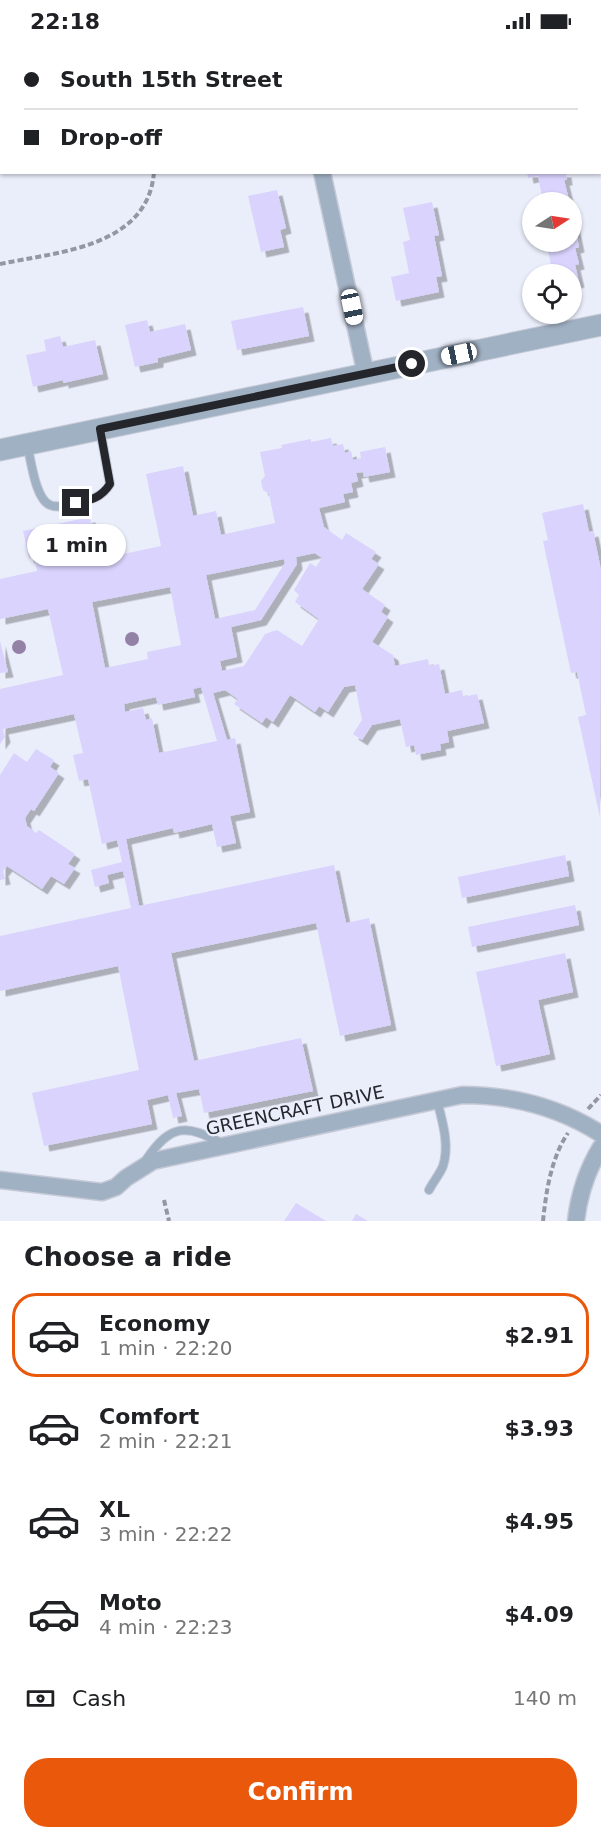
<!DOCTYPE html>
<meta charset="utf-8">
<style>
body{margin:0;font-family:"DejaVu Sans",sans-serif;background:#f6f6f6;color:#202124;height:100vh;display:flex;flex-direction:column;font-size:22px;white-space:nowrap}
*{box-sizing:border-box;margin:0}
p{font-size:20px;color:#757577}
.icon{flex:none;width:33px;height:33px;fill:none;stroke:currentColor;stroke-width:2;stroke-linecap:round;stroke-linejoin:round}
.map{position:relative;height:1179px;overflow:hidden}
.panel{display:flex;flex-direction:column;background:#fff;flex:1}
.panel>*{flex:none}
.hud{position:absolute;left:0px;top:0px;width:602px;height:132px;box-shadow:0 2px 4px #0004;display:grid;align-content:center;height:132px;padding:0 24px;background:#fff}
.needle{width:39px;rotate:78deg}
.fabs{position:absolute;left:522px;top:150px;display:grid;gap:12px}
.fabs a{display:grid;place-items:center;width:60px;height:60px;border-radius:50%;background:#fff;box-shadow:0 2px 4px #0004;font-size:30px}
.end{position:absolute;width:27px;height:27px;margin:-14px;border:8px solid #24262b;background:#fff;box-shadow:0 0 0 3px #fff}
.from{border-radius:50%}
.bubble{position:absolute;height:42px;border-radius:21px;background:#fff;box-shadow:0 2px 4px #0004;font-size:20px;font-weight:700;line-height:42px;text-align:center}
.car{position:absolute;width:18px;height:36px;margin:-18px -9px;border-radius:8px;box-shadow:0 0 4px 2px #0007;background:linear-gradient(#fff 24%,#345 0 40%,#fff 0 76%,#345 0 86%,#fff 0)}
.hud b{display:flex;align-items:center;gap:21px;height:57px;font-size:22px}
.hud b+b{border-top:2px solid #e0e0e0}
.hud i{width:15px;height:15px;background:#202124}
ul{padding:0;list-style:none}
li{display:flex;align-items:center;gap:18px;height:84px;margin:0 12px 9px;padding:0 12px;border:3px solid transparent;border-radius:24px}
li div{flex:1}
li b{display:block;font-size:22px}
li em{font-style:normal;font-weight:700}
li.on{border-color:#ea580c}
li>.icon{width:54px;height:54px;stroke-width:1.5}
h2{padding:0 24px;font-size:27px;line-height:72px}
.pay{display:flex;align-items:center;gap:15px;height:66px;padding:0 24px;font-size:22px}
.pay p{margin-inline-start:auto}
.button{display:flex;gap:12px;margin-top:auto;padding:12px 24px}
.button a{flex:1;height:69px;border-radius:24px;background:#ea580c;color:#fff;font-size:24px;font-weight:700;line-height:69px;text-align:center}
.status{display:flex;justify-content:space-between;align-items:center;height:42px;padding:0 30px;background:#fff;direction:ltr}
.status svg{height:16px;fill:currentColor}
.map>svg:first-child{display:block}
</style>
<div class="status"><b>22:18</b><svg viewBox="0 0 49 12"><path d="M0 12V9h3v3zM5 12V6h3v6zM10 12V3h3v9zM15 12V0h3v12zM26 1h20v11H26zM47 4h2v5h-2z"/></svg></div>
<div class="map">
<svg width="601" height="1179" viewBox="0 0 601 1179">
<defs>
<filter id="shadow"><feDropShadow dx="5.5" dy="5.5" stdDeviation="0" flood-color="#0004"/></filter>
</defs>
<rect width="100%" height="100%" fill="#eaeefb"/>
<g fill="#d9d3fd" fill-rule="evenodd" filter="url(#shadow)">
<path d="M527,130H566L567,138H564L569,158L543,160L538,134L528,136Z"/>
<path d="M277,148L286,186L280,188L284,205L261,210L248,154Z"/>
<path d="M432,160L439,193L434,194L442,234L436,235L439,250L396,259L391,235L409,231L403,200L410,198L403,166Z"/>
<path d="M573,175L579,205L575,206L579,222L575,223L579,240L572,242V232H553L546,200H572V176Z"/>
<path d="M303,265L309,294L237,308L231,279Z"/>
<path d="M147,278L150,290L185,282L191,308L158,316V320L135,325L125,283Z"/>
<path d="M60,294L63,305L95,298L103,332L63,341V338L33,345L26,313L46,309L44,298Z"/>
<path d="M331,396L333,404L343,402L345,411L351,409L353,418L361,416L360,410L385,405L390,430L364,435L363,430L356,431L358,439L351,441L353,450L343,452L345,460L319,466L324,485L342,498L346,491L376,510L371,517L379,522L362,547L385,563L381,570L388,575L372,600L393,613L395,624L428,617L429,624L439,622L445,652L462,648L463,655L477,652L484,681L447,689L449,700L440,702L441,708L416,713L414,703L406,705L400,677L372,683L362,698L353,692L362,678L355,643L344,645L328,670L319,664L315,670L290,653L273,680L266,675L262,681L234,662L238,657L225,648L213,651L227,698L235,696L250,770L230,774L236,801L217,805L212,782L174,791L173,786L126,797L139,864L334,823L346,881L369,876L391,983L340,994L316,881L171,911L194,1019L301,996L313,1049L204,1071L199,1047L176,1051L182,1074L173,1076L168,1053L147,1058L152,1082L44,1104L32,1051L139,1028L118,924L0,949V894L131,866L123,829L107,833L109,841L95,845L91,828L122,820L117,798L102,802L88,737L79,739L73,713L83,711L74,672L3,687L5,695L0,702V647L63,633L48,567L0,577V537L37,529L34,515L29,516L23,489L90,475L95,502L91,503L95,518L161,504L146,432L183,424L193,474L216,469L221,493L275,481L269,452L263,448L261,439L265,434L260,410L282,406L281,403L311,397V400ZM315,511L322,516L316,525L310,521L294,548L299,553L295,560L319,577L302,604L277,588L265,592L244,624L222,629L220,619L237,615L231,585L261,578L297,522L296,515ZM284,517L285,521L255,568L215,577L206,533ZM170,545L181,603L147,610L148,617L105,626L92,560ZM201,645L217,699L159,711L152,676L146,678L143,666L125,670L124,662L156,655L158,663L195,655L193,647Z"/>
<path d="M583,462L589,490L593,489L601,528L600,775L578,675L586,673L577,630L571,631L543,499L548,498L542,471Z"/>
<path d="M0,599L8,630L0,631Z"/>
<path d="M36,707L54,718L50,725L59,731L34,769L31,767L25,776L27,784L36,791L39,788L75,812L68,822L75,826L64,842L51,834L42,847L7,824L3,829L5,837L0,838V733L14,711L27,720Z"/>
<path d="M565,813L569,834L462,856L458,835Z"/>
<path d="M575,863L579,883L472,905L468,885Z"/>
<path d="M565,911L573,950L538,958L550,1012L496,1024L476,930Z"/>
<path d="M296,1161L326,1179H284Z"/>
<path d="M356,1172L368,1179H352Z"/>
</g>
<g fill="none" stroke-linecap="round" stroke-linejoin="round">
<g stroke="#c6cad6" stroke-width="10">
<g id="service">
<path d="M27,402C31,417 35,457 50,463C58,467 70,462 79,460C93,457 102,455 110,442L100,387"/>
<path d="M146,1118C171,1081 186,1082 223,1102"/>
<path d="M429,1148C433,1140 440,1132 443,1124C450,1103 442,1078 437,1058"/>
</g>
</g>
<g stroke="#c6cad6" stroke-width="19">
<g id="minor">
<path d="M294,0V2"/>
<path d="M591,0V2"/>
<path d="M600,44L601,48"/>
<path d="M322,130L366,333"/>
<path d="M0,1138L102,1150L116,1145L126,1136L153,1119L462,1053C511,1053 559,1065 601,1092"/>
<path d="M576,1179C579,1152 587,1128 601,1105"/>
</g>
</g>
<g stroke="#c6cad6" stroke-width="23">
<path id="tertiary" d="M0,408L601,283"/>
</g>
<g stroke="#9497a1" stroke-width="4" stroke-dasharray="6 3" stroke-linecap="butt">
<path d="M132,0V2"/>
<path d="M0,222C56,210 148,206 154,130"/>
<path d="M588,1067L601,1053"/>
<path d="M164,1158L169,1179"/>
<path d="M543,1179C546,1150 551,1116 568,1091"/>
</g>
<use href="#service" stroke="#a1b1c4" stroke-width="8"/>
<use href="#minor" stroke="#a1b1c4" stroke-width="16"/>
<use href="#tertiary" stroke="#a1b1c4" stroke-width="21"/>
</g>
<g fill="#9481a6">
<circle cx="132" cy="597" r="7"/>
<circle cx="19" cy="605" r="7"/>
</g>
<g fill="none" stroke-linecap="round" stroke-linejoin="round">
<path stroke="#24262b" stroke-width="8" d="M76,461C91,458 101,456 110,442L100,387L412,322"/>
</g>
<g text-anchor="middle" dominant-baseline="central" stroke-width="4.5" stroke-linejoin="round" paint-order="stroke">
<g font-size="18" fill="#24262b" stroke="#eaeefb">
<text transform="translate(295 1068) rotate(-12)">GREENCRAFT DRIVE</text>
</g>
</g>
</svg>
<div class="fabs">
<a><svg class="needle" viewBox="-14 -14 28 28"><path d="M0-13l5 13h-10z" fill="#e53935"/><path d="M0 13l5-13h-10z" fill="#757577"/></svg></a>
<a><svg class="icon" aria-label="locate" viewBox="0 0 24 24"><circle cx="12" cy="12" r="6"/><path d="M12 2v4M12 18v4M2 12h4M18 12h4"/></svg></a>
</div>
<i class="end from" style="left:412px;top:322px"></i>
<i class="end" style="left:76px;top:461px"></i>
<div class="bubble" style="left:27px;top:482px;width:99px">1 min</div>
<i class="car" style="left:352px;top:265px;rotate:168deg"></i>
<i class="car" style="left:459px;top:312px;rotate:258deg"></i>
<div class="hud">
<b><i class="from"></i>South 15th Street</b>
<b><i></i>Drop-off</b>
</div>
</div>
<section class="panel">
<h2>Choose a ride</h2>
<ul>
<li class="on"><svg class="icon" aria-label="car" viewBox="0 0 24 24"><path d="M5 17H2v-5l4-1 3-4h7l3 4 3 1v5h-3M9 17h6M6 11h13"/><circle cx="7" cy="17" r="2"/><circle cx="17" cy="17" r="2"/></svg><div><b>Economy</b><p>1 min · 22:20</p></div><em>$2.91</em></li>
<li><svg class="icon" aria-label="car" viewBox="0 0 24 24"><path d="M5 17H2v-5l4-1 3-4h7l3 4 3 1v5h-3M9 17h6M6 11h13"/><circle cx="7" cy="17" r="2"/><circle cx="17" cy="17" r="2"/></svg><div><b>Comfort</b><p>2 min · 22:21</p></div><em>$3.93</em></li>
<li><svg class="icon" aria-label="car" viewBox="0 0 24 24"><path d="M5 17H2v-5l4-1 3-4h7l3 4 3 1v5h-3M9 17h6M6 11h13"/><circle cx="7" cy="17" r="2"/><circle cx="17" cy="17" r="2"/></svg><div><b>XL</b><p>3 min · 22:22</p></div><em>$4.95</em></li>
<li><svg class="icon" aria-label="car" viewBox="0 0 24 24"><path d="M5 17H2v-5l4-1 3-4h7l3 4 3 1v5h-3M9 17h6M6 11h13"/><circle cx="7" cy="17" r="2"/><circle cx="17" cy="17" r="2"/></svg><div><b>Moto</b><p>4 min · 22:23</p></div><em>$4.09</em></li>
</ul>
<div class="pay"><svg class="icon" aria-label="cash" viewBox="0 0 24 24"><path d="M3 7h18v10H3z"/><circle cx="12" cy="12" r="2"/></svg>Cash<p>140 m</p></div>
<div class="button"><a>Confirm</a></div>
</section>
